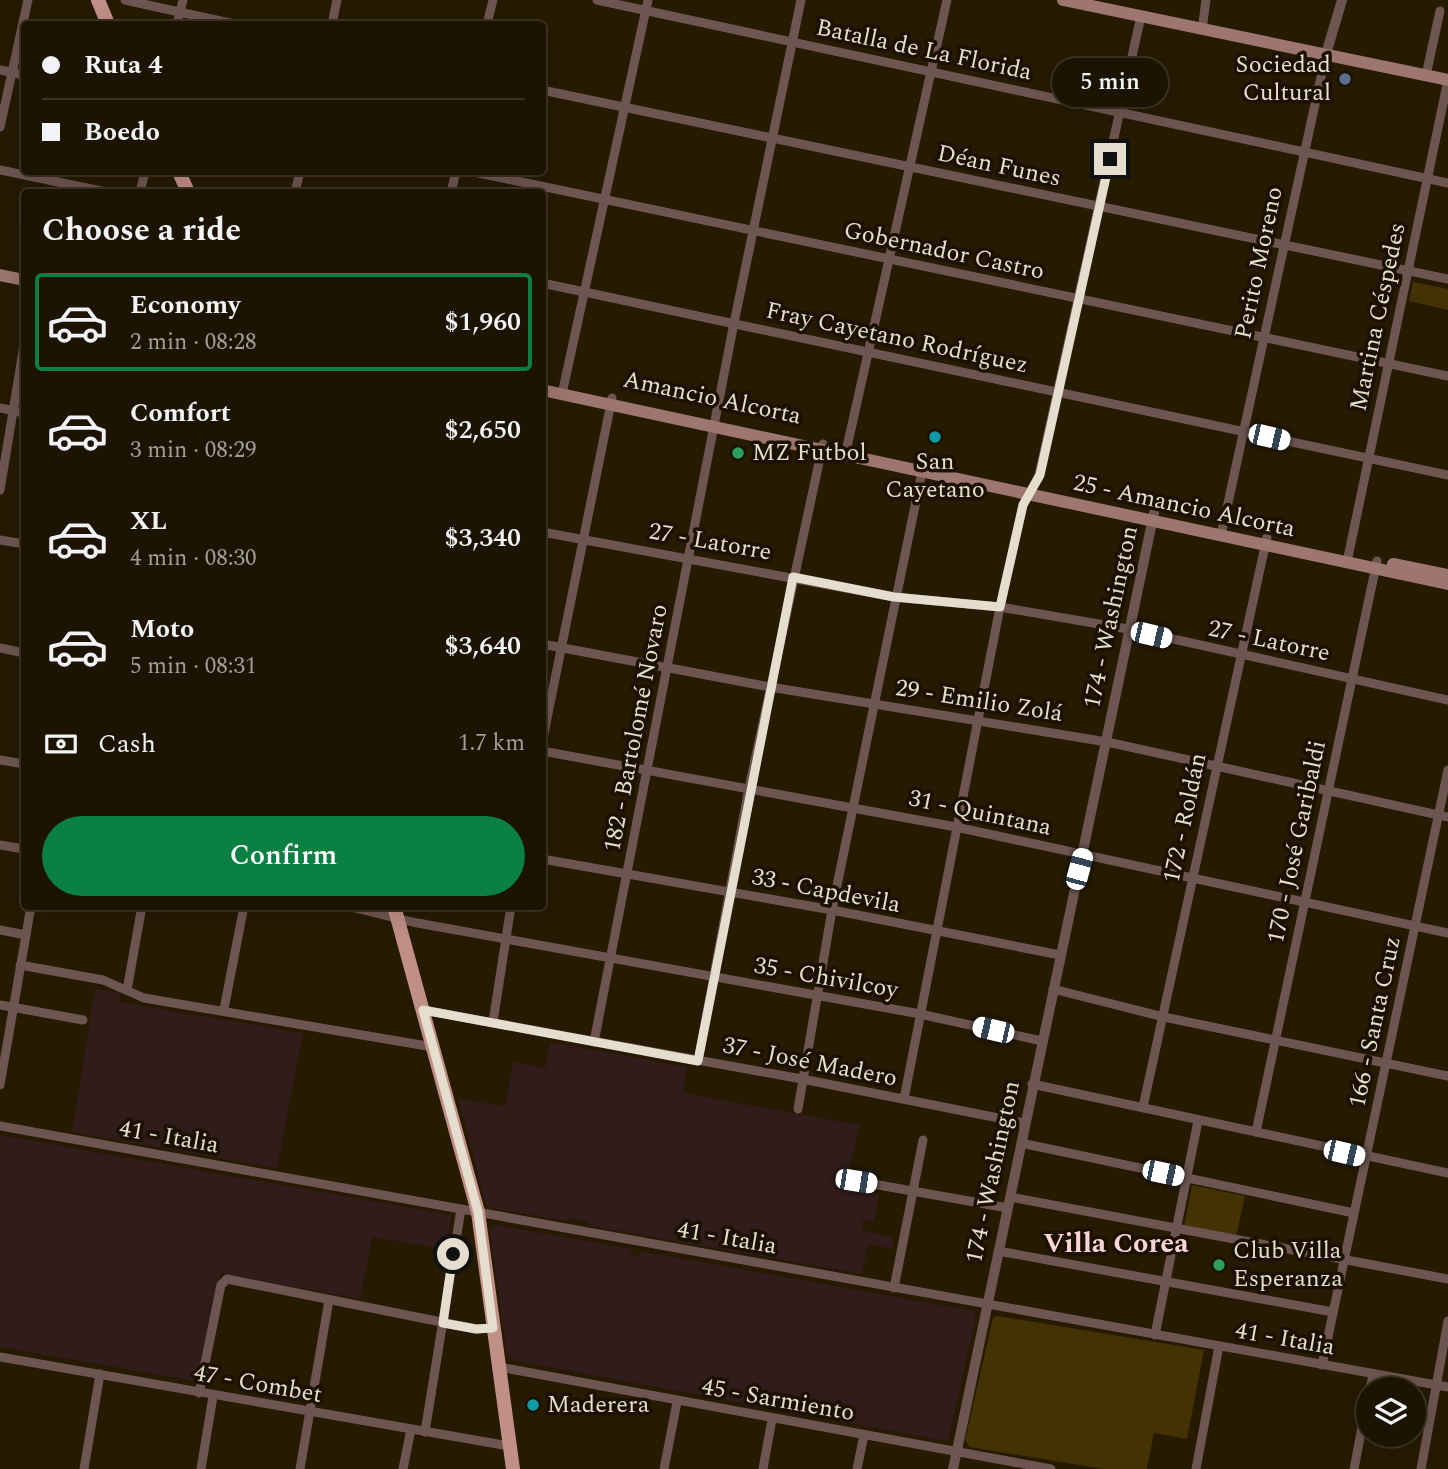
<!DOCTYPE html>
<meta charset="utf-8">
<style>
body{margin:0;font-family:Spectral,serif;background:#251d0a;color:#f1f3f6;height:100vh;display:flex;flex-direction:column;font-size:26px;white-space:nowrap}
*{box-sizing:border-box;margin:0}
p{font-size:23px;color:#a09e99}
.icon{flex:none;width:38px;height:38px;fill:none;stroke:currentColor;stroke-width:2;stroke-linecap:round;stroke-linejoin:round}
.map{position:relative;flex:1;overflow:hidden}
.panel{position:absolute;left:21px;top:189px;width:525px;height:721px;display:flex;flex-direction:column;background:#1c1400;border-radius:7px;box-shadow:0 7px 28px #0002,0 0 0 2px #3a3322}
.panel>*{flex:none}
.hud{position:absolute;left:21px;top:21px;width:525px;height:154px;border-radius:7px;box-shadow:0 7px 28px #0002,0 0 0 2px #3a3322;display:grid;align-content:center;height:154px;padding:0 21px;background:#1c1400}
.controls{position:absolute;left:1356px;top:1377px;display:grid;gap:14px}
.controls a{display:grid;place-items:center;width:70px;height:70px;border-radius:50%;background:#1c1400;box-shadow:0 7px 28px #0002,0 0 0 2px #3a3322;font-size:35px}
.end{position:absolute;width:32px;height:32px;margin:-16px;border:9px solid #e5ddcd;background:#111;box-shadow:0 0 0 4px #111}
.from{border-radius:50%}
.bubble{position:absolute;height:49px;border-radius:24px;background:#1c1400;box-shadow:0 7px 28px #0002,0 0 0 2px #3a3322;font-size:23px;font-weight:600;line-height:49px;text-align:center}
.car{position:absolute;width:21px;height:42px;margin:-21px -10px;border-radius:9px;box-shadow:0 0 5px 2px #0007;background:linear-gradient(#fff 24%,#345 0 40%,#fff 0 76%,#345 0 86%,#fff 0)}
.hud b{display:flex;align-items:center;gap:24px;height:66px;font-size:26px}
.hud b+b{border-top:2px solid #3a3322}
.hud i{width:18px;height:18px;background:#f1f3f6}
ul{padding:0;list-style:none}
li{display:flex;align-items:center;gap:21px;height:98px;margin:0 14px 10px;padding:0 7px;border:4px solid transparent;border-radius:7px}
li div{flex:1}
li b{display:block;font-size:26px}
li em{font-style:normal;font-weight:600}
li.on{border-color:#0b8043}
li>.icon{width:63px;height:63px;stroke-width:1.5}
h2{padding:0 21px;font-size:32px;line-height:84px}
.pay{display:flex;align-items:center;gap:18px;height:77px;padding:0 21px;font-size:26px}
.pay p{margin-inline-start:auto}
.cta{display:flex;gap:14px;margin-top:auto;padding:14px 21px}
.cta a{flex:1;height:80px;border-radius:42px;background:#0b8043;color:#fff;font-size:28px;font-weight:600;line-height:80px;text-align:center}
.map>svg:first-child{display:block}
</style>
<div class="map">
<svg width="1448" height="1469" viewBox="0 0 1448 1469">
<rect width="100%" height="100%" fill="#261a00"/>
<g fill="#301d1b">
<path d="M95,988L120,993L119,1002L303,1033L277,1168L72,1132Z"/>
<path d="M550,1042L687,1067L683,1093L859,1125L846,1187L879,1194L874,1222L863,1220L861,1230L894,1238L892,1249L868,1244L862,1274L590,1226L586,1221L572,1218L566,1221L490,1208L486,1204L458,1098L505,1107L513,1062L545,1068Z"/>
<path d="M0,1135L451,1215L447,1249L372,1237L360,1299L221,1273L199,1378L195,1381L0,1347Z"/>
<path d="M496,1225L632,1249L631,1255L639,1257L640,1251L974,1311L976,1315L949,1438L945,1441L512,1360L507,1356L490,1230Z"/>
</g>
<g fill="#433204">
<path d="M1413,282L1448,289V310L1409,301Z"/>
<path d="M1192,1185L1245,1196L1236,1237L1184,1226Z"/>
<path d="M997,1316L1204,1350L1187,1439L1154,1433L1147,1469H1104L970,1447L965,1440L993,1318Z"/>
</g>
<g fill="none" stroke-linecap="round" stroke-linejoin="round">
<g stroke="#6d5651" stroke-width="9">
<path d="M125,0L234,24"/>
<path d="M597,0L1448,183"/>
<path d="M177,24L183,0"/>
<path d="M332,24L337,0"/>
<path d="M487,24L493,0"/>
<path d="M1202,30L1206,0"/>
<path d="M0,70L24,75"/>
<path d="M1426,75L1440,11"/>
<path d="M542,90L1448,279"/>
<path d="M0,127L28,0"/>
<path d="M0,170L106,192"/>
<path d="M474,172L1448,376"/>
<path d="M140,192L145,172"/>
<path d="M295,192L300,172"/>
<path d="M451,192L456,172"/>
<path d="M542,283L1448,475"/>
<path d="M562,394L648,0"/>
<path d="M0,408L24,413"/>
<path d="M845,456L947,0"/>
<path d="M0,490L24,345"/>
<path d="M542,532L894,597L1000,607L1128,629L1448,700"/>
<path d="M1221,535L1326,54"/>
<path d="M0,540L24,544"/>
<path d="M1347,562L1448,80"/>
<path d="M542,644L770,687L1107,742L1448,817"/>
<path d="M0,648L24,653"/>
<path d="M542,743L612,398"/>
<path d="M542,751L956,827L1448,933"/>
<path d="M0,760L24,764"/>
<path d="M0,845L24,849"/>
<path d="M542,859L832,910L1060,955"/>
<path d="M347,906L412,922L920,1014L1042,1041"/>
<path d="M0,930L26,935"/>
<path d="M20,965L103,980L144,998L433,1047"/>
<path d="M1053,989L1164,1017L1448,1076"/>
<path d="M127,990L142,906"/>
<path d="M0,1005L83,1020"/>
<path d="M224,1009L244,906"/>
<path d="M423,1010L802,1079L1024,1123"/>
<path d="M493,1022L511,906"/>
<path d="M594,1042L734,323L801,0"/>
<path d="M698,1061L749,788L823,444"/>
<path d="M1032,1084L1448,1173"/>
<path d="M0,1085L31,906"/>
<path d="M904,1099L1000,607L1023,505L1039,475L1141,16"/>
<path d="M1143,1107L1267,537"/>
<path d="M798,1109L832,910L923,467"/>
<path d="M0,1126L1448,1387"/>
<path d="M1256,1132L1377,561"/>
<path d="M1021,1143L1354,1213"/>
<path d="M856,1181L1008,1208"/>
<path d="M1010,1197L1448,1279"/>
<path d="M998,1251L1333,1312"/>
<path d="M894,1288L923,1140"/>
<path d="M1155,1335L1198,1121"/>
<path d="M0,1357L509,1446"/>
<path d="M1322,1365L1448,770"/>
<path d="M499,1367L1051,1469"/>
<path d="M1370,1390L1373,1374"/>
<path d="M199,1393L221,1285L227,1279L476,1329L493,1328"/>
<path d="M425,1432L461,1209"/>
<path d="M84,1469L100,1374"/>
<path d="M201,1469L213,1396"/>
<path d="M300,1469L329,1300"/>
<path d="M403,1469L411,1429"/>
<path d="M664,1469L677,1402"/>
<path d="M763,1469L772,1419"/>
<path d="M857,1469L864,1435"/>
<path d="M1196,1469L1219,1346"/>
<path d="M1354,1469L1368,1396"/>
<path d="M1421,1469L1448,1321"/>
</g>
<g stroke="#6d5651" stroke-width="10">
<path d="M1326,54L1342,0"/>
<path d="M953,1469L1154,513"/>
</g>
<g stroke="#9c766f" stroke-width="12">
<path d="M1063,0L1448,80"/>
<path d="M0,275L24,280"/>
<path d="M542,390L1448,584"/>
<path d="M1393,564L1448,575"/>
</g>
<g stroke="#c08f86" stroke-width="14">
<path d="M98,0L108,24"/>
<path d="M179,172L188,192"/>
<path d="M394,906L478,1212L513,1469"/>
</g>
</g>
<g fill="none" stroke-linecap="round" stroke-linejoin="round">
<path stroke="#e5ddcd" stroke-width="9" d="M453,1254L443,1323L476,1329L493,1328L478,1212L423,1010L698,1061L793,577L894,597L1000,607L1023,505L1040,475L1110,159"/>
</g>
<circle fill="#5c6f8a" stroke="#1c1100" stroke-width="2.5" cx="1345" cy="79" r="7"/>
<g fill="#0f9aa8" stroke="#1c1100" stroke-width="2.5">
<circle cx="935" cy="437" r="7"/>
<circle cx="533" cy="1405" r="7"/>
</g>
<g fill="#2e9e5b" stroke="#1c1100" stroke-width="2.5">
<circle cx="738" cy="453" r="7"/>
<circle cx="1219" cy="1265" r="7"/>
</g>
<g text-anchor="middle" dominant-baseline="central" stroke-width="7" stroke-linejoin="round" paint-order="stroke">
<g font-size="24" fill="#e5ddcd" stroke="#1c1100">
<text transform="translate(924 50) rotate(12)">Batalla de La Florida</text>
<text transform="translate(999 166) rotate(12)">Déan Funes</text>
<text transform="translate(944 251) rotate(12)">Gobernador Castro</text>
<text transform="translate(1259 263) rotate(-78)">Perito Moreno</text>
<text transform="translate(1378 317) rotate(-78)">Martina Céspedes</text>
<text transform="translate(897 338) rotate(12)">Fray Cayetano Rodríguez</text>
<text transform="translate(712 398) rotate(12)">Amancio Alcorta</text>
<text transform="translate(1184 506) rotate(12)">25 - Amancio Alcorta</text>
<text transform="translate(710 542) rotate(10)">27 - Latorre</text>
<text transform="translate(1111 617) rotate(-78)">174 - Washington</text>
<text transform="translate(1269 641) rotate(12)">27 - Latorre</text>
<text transform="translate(979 701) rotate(9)">29 - Emilio Zolá</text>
<text transform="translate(636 728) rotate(-79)">182 - Bartolomé Novaro</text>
<text transform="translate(980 813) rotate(12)">31 - Quintana</text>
<text transform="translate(1185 818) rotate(-78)">172 - Roldán</text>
<text transform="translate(1297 842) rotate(-78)">170 - José Garibaldi</text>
<text transform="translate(826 891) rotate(11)">33 - Capdevila</text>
<text transform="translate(826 978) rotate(10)">35 - Chivilcoy</text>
<text transform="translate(1375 1022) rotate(-78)">166 - Santa Cruz</text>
<text transform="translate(810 1062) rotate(11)">37 - José Madero</text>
<text transform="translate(169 1137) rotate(10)">41 - Italia</text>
<text transform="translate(993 1172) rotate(-78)">174 - Washington</text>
<text transform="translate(727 1238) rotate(10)">41 - Italia</text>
<text transform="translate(1285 1339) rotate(10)">41 - Italia</text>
<text transform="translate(258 1384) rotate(10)">47 - Combet</text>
<text transform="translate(778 1400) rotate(10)">45 - Sarmiento</text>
</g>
<g font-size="24" fill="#e5ddcd" stroke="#1c1100" text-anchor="start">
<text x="1331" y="65" text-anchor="end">Sociedad<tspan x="1331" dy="28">Cultural</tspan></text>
<text x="752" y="453">MZ Futbol</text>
<text x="935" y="462" text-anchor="middle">San<tspan x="935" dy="28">Cayetano</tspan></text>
<text x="1233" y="1251">Club Villa<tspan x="1233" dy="28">Esperanza</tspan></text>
<text x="547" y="1405">Maderera</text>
</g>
<g font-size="28" font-weight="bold" fill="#f9d5d7" stroke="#1c1100">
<text x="1116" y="1243">Villa Corea</text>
</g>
</g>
</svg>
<div class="controls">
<a><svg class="icon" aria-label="layers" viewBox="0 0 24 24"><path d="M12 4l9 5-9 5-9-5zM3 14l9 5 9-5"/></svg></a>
</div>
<i class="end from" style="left:453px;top:1254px"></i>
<i class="end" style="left:1110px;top:159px"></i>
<div class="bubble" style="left:1052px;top:58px;width:116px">5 min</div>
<i class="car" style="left:1269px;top:437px;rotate:103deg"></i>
<i class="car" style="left:1151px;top:635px;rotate:103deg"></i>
<i class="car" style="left:1079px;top:869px;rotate:15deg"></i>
<i class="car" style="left:993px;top:1030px;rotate:283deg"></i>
<i class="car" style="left:1344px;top:1153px;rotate:103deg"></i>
<i class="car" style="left:1163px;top:1173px;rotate:102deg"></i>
<i class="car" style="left:856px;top:1181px;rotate:99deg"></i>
<div class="hud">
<b><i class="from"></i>Ruta 4</b>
<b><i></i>Boedo</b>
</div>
<section class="panel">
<h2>Choose a ride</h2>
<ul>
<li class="on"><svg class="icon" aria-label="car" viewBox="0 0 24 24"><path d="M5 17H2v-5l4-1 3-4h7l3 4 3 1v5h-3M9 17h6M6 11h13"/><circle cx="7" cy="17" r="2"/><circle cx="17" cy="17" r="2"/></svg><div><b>Economy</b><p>2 min · 08:28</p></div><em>$1,960</em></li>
<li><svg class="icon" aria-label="car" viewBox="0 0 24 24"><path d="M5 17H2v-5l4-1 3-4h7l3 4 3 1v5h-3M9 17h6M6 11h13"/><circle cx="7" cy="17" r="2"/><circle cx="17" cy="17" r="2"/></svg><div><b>Comfort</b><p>3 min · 08:29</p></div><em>$2,650</em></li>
<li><svg class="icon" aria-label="car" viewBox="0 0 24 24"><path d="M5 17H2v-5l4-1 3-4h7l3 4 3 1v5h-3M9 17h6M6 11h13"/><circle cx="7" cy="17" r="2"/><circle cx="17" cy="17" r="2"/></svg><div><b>XL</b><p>4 min · 08:30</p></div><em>$3,340</em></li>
<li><svg class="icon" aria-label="car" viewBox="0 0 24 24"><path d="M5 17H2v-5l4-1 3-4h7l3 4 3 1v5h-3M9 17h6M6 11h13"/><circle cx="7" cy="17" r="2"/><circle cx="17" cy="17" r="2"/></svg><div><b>Moto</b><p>5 min · 08:31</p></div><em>$3,640</em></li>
</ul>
<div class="pay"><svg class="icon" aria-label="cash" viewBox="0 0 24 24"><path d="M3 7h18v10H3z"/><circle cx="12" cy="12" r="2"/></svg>Cash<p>1.7 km</p></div>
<div class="cta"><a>Confirm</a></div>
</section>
</div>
